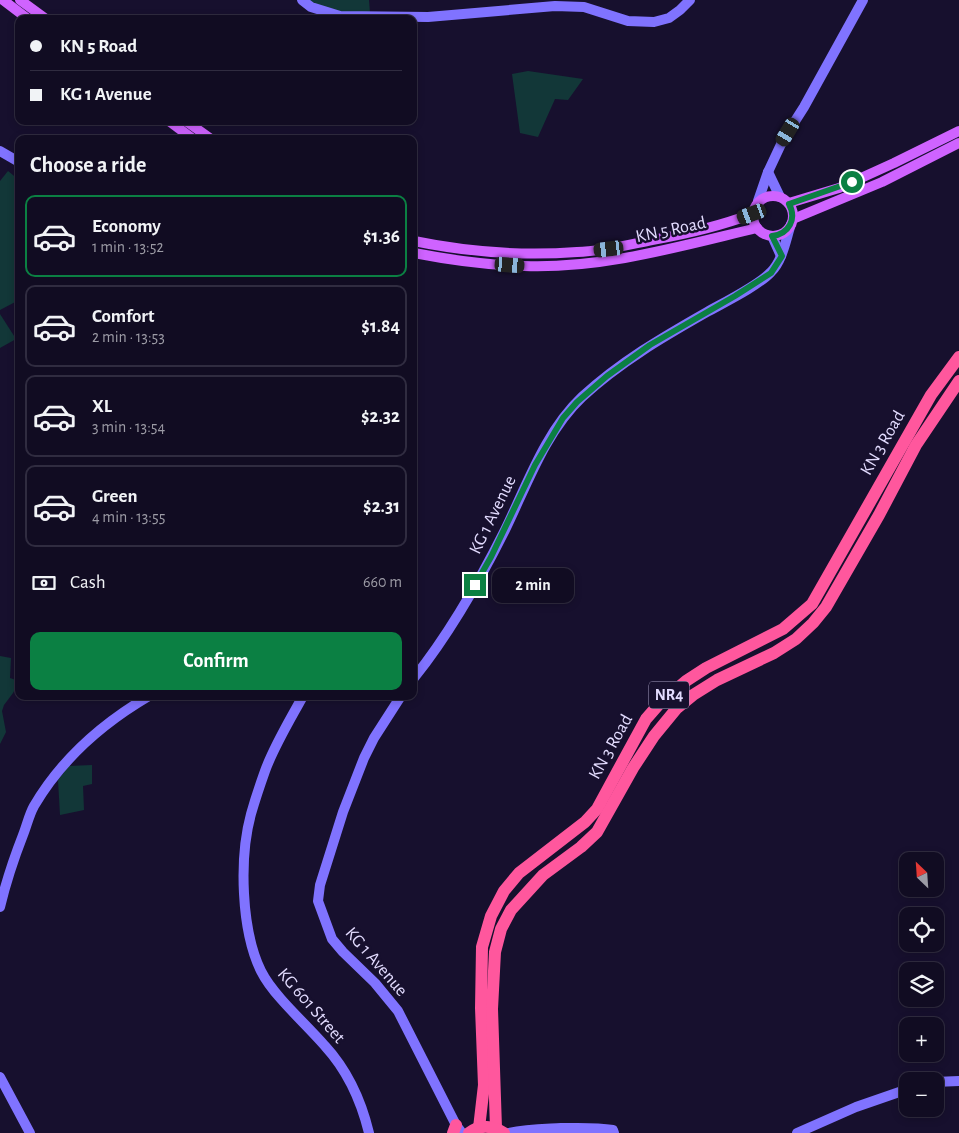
<!DOCTYPE html>
<meta charset="utf-8">
<style>
body{margin:0;font-family:"Alegreya Sans",sans-serif;background:#1e1a2f;color:#f1f3f6;height:100vh;display:flex;flex-direction:column;font-size:19px;white-space:nowrap}
*{box-sizing:border-box;margin:0}
p{font-size:16px;color:#9c9ba5}
.icon{flex:none;width:28px;height:28px;fill:none;stroke:currentColor;stroke-width:2;stroke-linecap:round;stroke-linejoin:round}
.map{position:relative;flex:1;overflow:hidden}
.details{position:absolute;left:15px;top:135px;width:402px;height:565px;display:flex;flex-direction:column;background:#110c22;border-radius:10px;box-shadow:0 2px 8px #0003,0 0 0 1px #302c40}
.details>*{flex:none}
.banner{position:absolute;left:15px;top:15px;width:402px;height:110px;border-radius:10px;box-shadow:0 2px 8px #0003,0 0 0 1px #302c40;display:grid;align-content:center;height:110px;padding:0 15px;background:#110c22}
.needle{width:32px;rotate:335deg}
.fabs{position:absolute;left:899px;top:852px;display:grid;gap:10px}
.fabs a{display:grid;place-items:center;width:45px;height:45px;border-radius:10px;background:#110c22;box-shadow:0 2px 8px #0003,0 0 0 1px #302c40;font-size:25px}
.end{position:absolute;width:22px;height:22px;margin:-11px;border:6px solid #0b8043;background:#fff;box-shadow:0 0 0 2px #fff}
.from{border-radius:50%}
.bubble{position:absolute;height:35px;border-radius:10px;background:#110c22;box-shadow:0 2px 8px #0003,0 0 0 1px #302c40;font-size:16px;font-weight:700;line-height:35px;text-align:center}
.car{position:absolute;width:15px;height:30px;margin:-15px -8px;border-radius:6px;box-shadow:0 0 4px 1px #0007;background:linear-gradient(#222 24%,#8ab4d8 0 40%,#222 0 76%,#8ab4d8 0 86%,#222 0)}
.banner b{display:flex;align-items:center;gap:18px;height:48px;font-size:19px}
.banner b+b{border-top:1px solid #302c40}
.banner i{width:12px;height:12px;background:#f1f3f6}
ul{padding:0;list-style:none}
li{display:flex;align-items:center;gap:15px;height:82px;margin:0 10px 8px;padding:0 5px;border:2px solid #302c40;border-radius:10px}
li div{flex:1}
li b{display:block;font-size:19px}
li em{font-style:normal;font-weight:700}
li.selected{border-color:#0b8043}
li>.icon{width:45px;height:45px;stroke-width:1.5}
h2{padding:0 15px;font-size:22px;line-height:60px}
.pay{display:flex;align-items:center;gap:12px;height:55px;padding:0 15px;font-size:19px}
.pay p{margin-inline-start:auto}
.action{display:flex;gap:10px;margin-top:auto;padding:10px 15px}
.action a{flex:1;height:58px;border-radius:10px;background:#0b8043;color:#fff;font-size:20px;font-weight:700;line-height:58px;text-align:center}
.map>svg:first-child{display:block}
</style>
<div class="map">
<svg width="959" height="1133" viewBox="0 0 959 1133">
<rect width="100%" height="100%" fill="#17102e"/>
<g fill="#123738">
<path d="M302,0H369L370,13L332,12Z"/>
<path d="M528,71L583,79L568,100L555,99L538,137L520,133L512,74Z"/>
<path d="M8,171L19,180V300L0,310V181Z"/>
<path d="M0,314L16,339L0,348Z"/>
<path d="M0,656L11,658L10,678L19,681L13,693L4,705L2,711L6,732L0,744Z"/>
<path d="M92,765V784L83,786L84,810L60,815L58,780L69,766Z"/>
</g>
<g fill="none" stroke-linecap="round" stroke-linejoin="round">
<g stroke="#8073ff" stroke-width="10">
<path d="M302,0L311,7L340,16L428,17L555,6L584,7L628,21L654,22L669,18L680,10L690,0"/>
<path d="M0,151L19,162"/>
<path d="M768,172L780,197"/>
<path d="M758,201L768,172L783,140L804,107L863,0"/>
<path d="M772,236L781,256"/>
<path d="M414,678C450,633 479,582 505,530C527,485 545,432 582,397C620,362 663,337 707,312C725,302 758,286 771,272C783,260 786,239 791,224"/>
<path d="M303,696C290,720 274,746 265,771C260,785 255,800 251,814C239,858 241,930 261,971C266,981 273,990 281,999C295,1015 311,1030 325,1046C348,1071 361,1100 369,1133"/>
<path d="M401,696L374,738L364,758L343,812L320,885L318,901L332,939L343,952L375,983L398,1011L456,1125L462,1133"/>
<path d="M0,907C6,882 14,858 23,835C27,825 29,815 34,806C61,760 103,723 149,696"/>
<path d="M0,1077L30,1133"/>
<path d="M935,1082L959,1081"/>
<path d="M509,1133C527,1129 543,1129 561,1128C579,1128 595,1127 613,1130L614,1133"/>
<path d="M797,1133L856,1107L908,1089"/>
</g>
<g stroke="#cf63ff" stroke-width="10">
<path d="M3,0L28,19"/>
<path d="M20,0L46,19"/>
<path d="M169,121L193,139"/>
<path d="M186,121L211,139"/>
<circle cx="773" cy="216" r="20"/>
<path d="M789,203L839,188L894,163L959,131"/>
<path d="M793,219L882,182L959,143"/>
<path d="M414,241C467,252 522,256 577,252C603,251 627,245 652,240C686,234 720,226 752,214"/>
<path d="M414,253C450,260 487,265 524,266C602,269 681,246 757,228"/>
</g>
<g stroke="#ff579d" stroke-width="12">
<path d="M479,1128L484,1085L481,1008L482,947L491,916L504,891L519,873L585,822L597,809L646,719L660,703L686,681L706,668L783,629L812,604L931,395L959,357"/>
<path d="M496,1128L492,1009L495,952L501,929L511,910L543,875L581,847L597,832L633,768L654,736L677,708L693,695L717,680L774,653L796,639L813,623L826,607L879,515L916,445L959,381"/>
<path d="M453,1133L456,1125"/>
<path d="M469,1133C480,1124 493,1126 504,1133"/>
</g>
</g>
<g fill="none" stroke-linecap="round" stroke-linejoin="round">
<path stroke="#0b8043" stroke-width="6" d="M475,585L491,557L535,465L563,418L577,402L607,376L650,345L735,296L771,273L782,256L772,236C789,234 797,219 789,204L852,182"/>
</g>
<g text-anchor="middle" dominant-baseline="central" stroke-width="5" stroke-linejoin="round" paint-order="stroke">
<rect fill="#17102e" stroke="#a69fc0" stroke-width="1" x="649" y="681.5" width="40" height="27" rx="4"/>
<g font-size="16" font-weight="bold" fill="#e3dcff">
<text x="669" y="695">NR4</text>
</g>
<g font-size="18" fill="#e3dcff" stroke="#17102e">
<text transform="translate(671 230) rotate(-12)">KN 5 Road</text>
<text transform="translate(883 443) rotate(-60)">KN 3 Road</text>
<text transform="translate(493 515) rotate(-64)">KG 1 Avenue</text>
<text transform="translate(611 747) rotate(-61)">KN 3 Road</text>
<text transform="translate(376 962) rotate(49)">KG 1 Avenue</text>
<text transform="translate(311 1006) rotate(49)">KG 601 Street</text>
</g>
</g>
</svg>
<div class="fabs">
<a><svg class="needle" viewBox="-14 -14 28 28"><path d="M0-13l5 13h-10z" fill="#e53935"/><path d="M0 13l5-13h-10z" fill="#9c9ba5"/></svg></a>
<a><svg class="icon" aria-label="locate" viewBox="0 0 24 24"><circle cx="12" cy="12" r="6"/><path d="M12 2v4M12 18v4M2 12h4M18 12h4"/></svg></a>
<a><svg class="icon" aria-label="layers" viewBox="0 0 24 24"><path d="M12 4l9 5-9 5-9-5zM3 14l9 5 9-5"/></svg></a>
<a>+</a>
<a>−</a>
</div>
<i class="end from" style="left:852px;top:182px"></i>
<i class="end" style="left:475px;top:585px"></i>
<div class="bubble" style="left:492px;top:568px;width:82px">2 min</div>
<i class="car" style="left:788px;top:132px;rotate:211deg"></i>
<i class="car" style="left:752px;top:214px;rotate:250deg"></i>
<i class="car" style="left:609px;top:249px;rotate:263deg"></i>
<i class="car" style="left:510px;top:265px;rotate:94deg"></i>
<div class="banner">
<b><i class="from"></i>KN 5 Road</b>
<b><i></i>KG 1 Avenue</b>
</div>
<section class="details">
<h2>Choose a ride</h2>
<ul>
<li class="selected"><svg class="icon" aria-label="car" viewBox="0 0 24 24"><path d="M5 17H2v-5l4-1 3-4h7l3 4 3 1v5h-3M9 17h6M6 11h13"/><circle cx="7" cy="17" r="2"/><circle cx="17" cy="17" r="2"/></svg><div><b>Economy</b><p>1 min · 13:52</p></div><em>$1.36</em></li>
<li><svg class="icon" aria-label="car" viewBox="0 0 24 24"><path d="M5 17H2v-5l4-1 3-4h7l3 4 3 1v5h-3M9 17h6M6 11h13"/><circle cx="7" cy="17" r="2"/><circle cx="17" cy="17" r="2"/></svg><div><b>Comfort</b><p>2 min · 13:53</p></div><em>$1.84</em></li>
<li><svg class="icon" aria-label="car" viewBox="0 0 24 24"><path d="M5 17H2v-5l4-1 3-4h7l3 4 3 1v5h-3M9 17h6M6 11h13"/><circle cx="7" cy="17" r="2"/><circle cx="17" cy="17" r="2"/></svg><div><b>XL</b><p>3 min · 13:54</p></div><em>$2.32</em></li>
<li><svg class="icon" aria-label="car" viewBox="0 0 24 24"><path d="M5 17H2v-5l4-1 3-4h7l3 4 3 1v5h-3M9 17h6M6 11h13"/><circle cx="7" cy="17" r="2"/><circle cx="17" cy="17" r="2"/></svg><div><b>Green</b><p>4 min · 13:55</p></div><em>$2.31</em></li>
</ul>
<div class="pay"><svg class="icon" aria-label="cash" viewBox="0 0 24 24"><path d="M3 7h18v10H3z"/><circle cx="12" cy="12" r="2"/></svg>Cash<p>660 m</p></div>
<div class="action"><a>Confirm</a></div>
</section>
</div>
